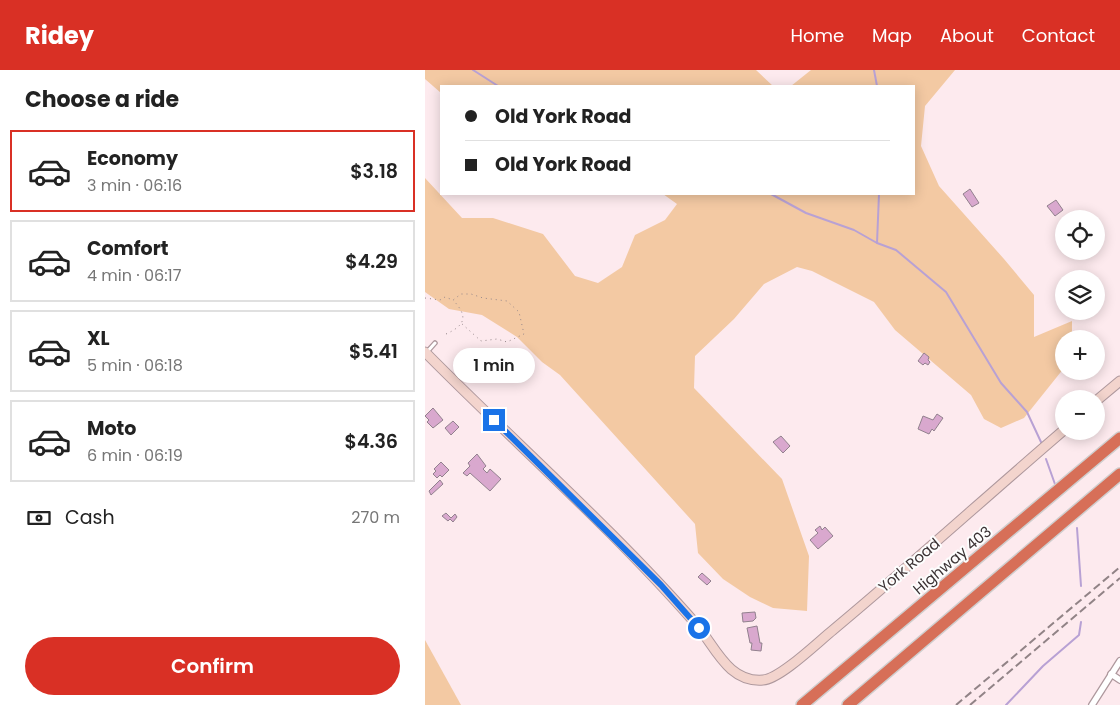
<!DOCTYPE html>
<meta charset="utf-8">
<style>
body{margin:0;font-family:Poppins,sans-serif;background:#f6f6f6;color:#222;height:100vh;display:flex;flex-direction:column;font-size:19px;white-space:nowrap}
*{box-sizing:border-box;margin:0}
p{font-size:16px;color:#767676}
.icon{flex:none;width:28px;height:28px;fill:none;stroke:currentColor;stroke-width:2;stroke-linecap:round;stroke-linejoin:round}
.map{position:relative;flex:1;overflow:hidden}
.side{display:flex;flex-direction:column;background:#fff;width:425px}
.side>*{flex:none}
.banner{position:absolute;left:15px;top:15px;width:475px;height:110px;border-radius:0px;box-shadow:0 2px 12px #0003;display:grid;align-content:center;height:110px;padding:0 25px;background:#fff}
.controls{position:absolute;left:630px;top:140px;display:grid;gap:10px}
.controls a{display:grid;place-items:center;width:50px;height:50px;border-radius:50%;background:#fff;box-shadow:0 2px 12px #0003;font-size:25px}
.end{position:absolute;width:22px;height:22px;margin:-11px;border:6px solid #1a73e8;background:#fff;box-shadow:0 0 0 2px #fff}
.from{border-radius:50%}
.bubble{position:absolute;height:35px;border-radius:18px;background:#fff;box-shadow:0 2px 12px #0003;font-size:16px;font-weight:600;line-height:35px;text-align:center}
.banner b{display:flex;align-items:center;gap:18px;height:48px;font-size:19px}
.banner b+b{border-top:1px solid #e0e0e0}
.banner i{width:12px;height:12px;background:#222}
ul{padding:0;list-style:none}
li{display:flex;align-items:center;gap:15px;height:82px;margin:0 10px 8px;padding:0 15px;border:2px solid #e0e0e0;border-radius:0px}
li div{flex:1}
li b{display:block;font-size:19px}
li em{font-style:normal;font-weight:600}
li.selected{border-color:#d93025}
li>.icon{width:45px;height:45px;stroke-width:1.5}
h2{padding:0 25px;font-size:22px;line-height:60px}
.pay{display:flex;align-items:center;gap:12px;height:55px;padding:0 25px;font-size:19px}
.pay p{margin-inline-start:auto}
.action{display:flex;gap:10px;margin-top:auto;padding:10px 25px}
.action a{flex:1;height:58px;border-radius:30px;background:#d93025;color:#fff;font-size:20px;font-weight:600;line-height:58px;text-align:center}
header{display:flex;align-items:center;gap:30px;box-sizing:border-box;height:70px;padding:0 25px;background:#d93025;color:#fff}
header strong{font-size:24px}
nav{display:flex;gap:28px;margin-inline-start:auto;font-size:18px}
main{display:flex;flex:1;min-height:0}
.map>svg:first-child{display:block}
</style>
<header>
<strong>Ridey</strong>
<nav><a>Home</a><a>Map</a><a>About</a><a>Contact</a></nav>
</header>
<main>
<section class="side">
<h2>Choose a ride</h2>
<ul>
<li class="selected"><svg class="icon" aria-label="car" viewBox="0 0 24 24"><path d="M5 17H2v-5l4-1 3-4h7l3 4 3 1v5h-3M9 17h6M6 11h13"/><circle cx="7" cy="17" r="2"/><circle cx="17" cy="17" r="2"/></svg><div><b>Economy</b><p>3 min · 06:16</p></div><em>$3.18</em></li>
<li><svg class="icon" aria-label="car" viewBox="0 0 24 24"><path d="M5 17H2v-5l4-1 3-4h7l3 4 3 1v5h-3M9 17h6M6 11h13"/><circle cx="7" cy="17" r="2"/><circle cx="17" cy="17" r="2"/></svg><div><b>Comfort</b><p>4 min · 06:17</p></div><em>$4.29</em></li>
<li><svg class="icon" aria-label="car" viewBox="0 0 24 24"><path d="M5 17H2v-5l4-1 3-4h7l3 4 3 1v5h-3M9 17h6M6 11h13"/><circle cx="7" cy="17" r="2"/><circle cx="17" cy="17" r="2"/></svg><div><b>XL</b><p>5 min · 06:18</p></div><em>$5.41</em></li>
<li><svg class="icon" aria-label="car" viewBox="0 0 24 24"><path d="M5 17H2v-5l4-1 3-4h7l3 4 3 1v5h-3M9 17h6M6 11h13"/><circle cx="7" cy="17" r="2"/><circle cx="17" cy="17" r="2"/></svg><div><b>Moto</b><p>6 min · 06:19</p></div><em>$4.36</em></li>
</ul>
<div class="pay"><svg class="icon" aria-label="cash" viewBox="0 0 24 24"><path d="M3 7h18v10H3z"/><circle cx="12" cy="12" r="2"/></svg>Cash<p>270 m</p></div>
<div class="action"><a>Confirm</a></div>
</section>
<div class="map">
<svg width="695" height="635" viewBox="0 0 695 635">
<rect width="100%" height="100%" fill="#fdeaee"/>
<g fill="#f3c9a3">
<path d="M0,0H331L348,16H16V23L0,9Z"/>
<path d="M386,0H530L500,36L496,76L514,116L579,189L609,225V267L647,251V269H639V298L599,348L576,358L559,349L546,325L470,260L449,232L387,201L372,197L339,214L309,249L270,286L269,318L357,409L384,486L382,541L348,538L325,527L298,509L273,483L270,454L135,305L117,292L92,267L57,245L24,239L0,222V108L37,148H68L118,164L150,206L173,213L197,197L210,165L240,150L252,134L238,124H489V16H366Z"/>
<path d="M0,570L36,635H0Z"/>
</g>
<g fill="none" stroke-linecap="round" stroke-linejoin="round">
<g stroke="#b8a1d4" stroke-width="2">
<path d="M48,0L73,16"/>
<path d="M449,0L452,16"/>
<path d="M346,124L381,143L429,160L452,173L471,180L521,222L576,313L602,342L616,372"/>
<path d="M452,173L454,124"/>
<path d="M621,389L631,417"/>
<path d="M652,458L656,516"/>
<path d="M581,635L618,596L654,565L656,552"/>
</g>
</g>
<g fill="#d9a8ce" stroke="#92818e">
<path d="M545,119L554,133L547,137L538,124Z"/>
<path d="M631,130L638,140L630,146L622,136Z"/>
<path d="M499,283L504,287L503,290L505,292L503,295L500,293L498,295L493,291Z"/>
<path d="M8,338L18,350L8,358L2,352L4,350L0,346Z"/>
<path d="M512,344L518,348L509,361L507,359L504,364L493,359L498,346L508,350Z"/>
<path d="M28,351L34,357L26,365L20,358Z"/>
<path d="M356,366L365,376L358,383L348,372Z"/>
<path d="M52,384L61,396L58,399L62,403L65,399L76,409L65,421L45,403L42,406L38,403L45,396L43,393Z"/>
<path d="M16,392L24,400L17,407L15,405L12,408L8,404L11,401L9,399Z"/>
<path d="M15,410L18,414L6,425L4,421Z"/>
<path d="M21,443L26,448L30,444L32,447L28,452L25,449L23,451L17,446Z"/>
<path d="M395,456L397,460L400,457L408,466L393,479L385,470L393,463L390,460Z"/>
<path d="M277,503L286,511L282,515L273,507Z"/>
<path d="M330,542L331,548L328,551L318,552L317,543Z"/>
<path d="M332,556L335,573H337L336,581L326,580L327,573H325L322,558Z"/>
</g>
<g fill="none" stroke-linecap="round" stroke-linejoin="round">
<g stroke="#ae989d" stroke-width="5.5">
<path id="lane" d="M2,282L10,273"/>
</g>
<g stroke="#ae989d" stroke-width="8">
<g id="street">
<path d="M686,604L695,610"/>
<path d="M667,635L695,591"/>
</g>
</g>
<g stroke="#ae989d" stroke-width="11">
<g id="secondary">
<path d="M0,282C90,373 187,458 271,554C290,576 303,613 338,610C355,609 393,572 408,560C486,495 562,426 639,360"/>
<path d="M671,331L695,311"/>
</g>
</g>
<g stroke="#d0cece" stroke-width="14">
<g id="highway">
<path d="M377,635L695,368"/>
<path d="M423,635L695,404"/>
</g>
</g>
<g stroke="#95878a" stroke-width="1" stroke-dasharray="1 4" stroke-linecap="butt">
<path d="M0,228L15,230L20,227L28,230L36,224H46L58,228L82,231L94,242L99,264L82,272L72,269L56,271L36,253"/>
<path d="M21,264C41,255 43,246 28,230"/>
</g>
<use href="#lane" stroke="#fff" stroke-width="3"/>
<use href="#street" stroke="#fff" stroke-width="5.5"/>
<use href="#secondary" stroke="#f3d4cd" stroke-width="9"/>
<use href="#highway" stroke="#d76f58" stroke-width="11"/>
<g stroke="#918386" stroke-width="2" stroke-dasharray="8 4" stroke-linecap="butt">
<path d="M531,635L695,497"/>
<path d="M545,635L695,508"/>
</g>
</g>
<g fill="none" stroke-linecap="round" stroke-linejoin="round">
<path stroke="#1a73e8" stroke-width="6" d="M69,350L236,515L274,558"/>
</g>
<g text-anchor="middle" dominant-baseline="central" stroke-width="4" stroke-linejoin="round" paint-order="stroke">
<g font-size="15" fill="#3b3234" stroke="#fdfdfd">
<text transform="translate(527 490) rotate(-40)">Highway 403</text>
<text transform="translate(484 495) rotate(-40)">York Road</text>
</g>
</g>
</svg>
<div class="controls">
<a><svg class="icon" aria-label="locate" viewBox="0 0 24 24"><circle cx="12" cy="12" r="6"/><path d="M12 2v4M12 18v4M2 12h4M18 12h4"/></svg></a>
<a><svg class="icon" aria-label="layers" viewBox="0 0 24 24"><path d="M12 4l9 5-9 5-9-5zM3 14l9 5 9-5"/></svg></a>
<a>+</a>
<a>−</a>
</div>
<i class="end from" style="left:274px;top:558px"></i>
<i class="end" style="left:69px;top:350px"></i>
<div class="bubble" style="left:28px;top:278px;width:82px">1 min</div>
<div class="banner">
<b><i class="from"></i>Old York Road</b>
<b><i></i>Old York Road</b>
</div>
</div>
</main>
